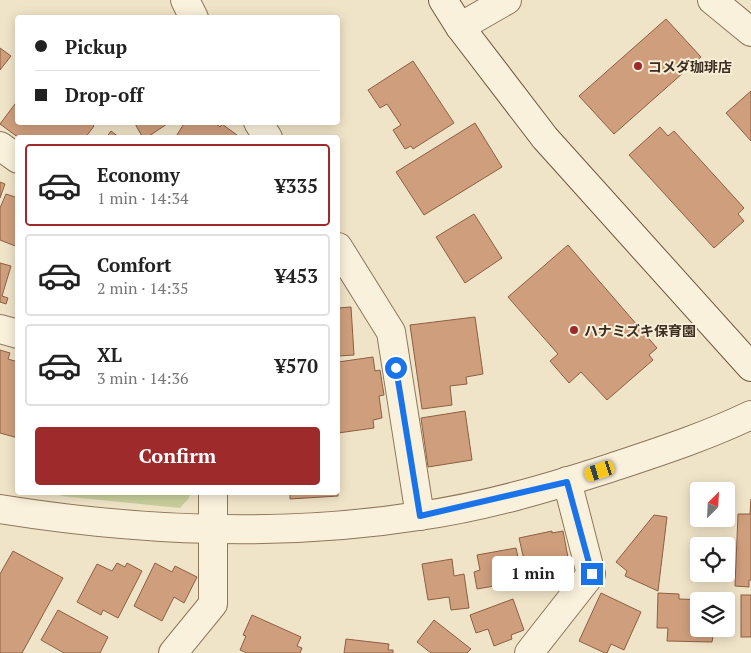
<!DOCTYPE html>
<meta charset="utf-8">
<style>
body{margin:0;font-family:"PT Serif","Noto Sans JP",serif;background:#f2f2f2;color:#222;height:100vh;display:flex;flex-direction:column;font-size:19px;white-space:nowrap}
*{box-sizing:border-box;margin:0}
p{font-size:16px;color:#767676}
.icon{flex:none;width:28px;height:28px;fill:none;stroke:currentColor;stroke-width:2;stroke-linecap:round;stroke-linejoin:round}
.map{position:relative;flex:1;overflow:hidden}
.details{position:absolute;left:15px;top:135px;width:325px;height:360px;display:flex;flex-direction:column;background:#fff;border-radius:5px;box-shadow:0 2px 12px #0003}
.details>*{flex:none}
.top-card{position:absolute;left:15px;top:15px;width:325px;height:110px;border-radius:5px;box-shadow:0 2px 12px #0003;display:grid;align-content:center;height:110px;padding:0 20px;background:#fff}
.needle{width:32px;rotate:24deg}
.tools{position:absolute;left:690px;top:482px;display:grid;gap:10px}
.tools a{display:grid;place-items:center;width:45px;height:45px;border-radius:5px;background:#fff;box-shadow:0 2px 12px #0003;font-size:25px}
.end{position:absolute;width:22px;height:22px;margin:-11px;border:6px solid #1a73e8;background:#fff;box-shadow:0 0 0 2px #fff}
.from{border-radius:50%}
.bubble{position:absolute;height:35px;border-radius:5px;background:#fff;box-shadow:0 2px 12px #0003;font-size:16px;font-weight:700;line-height:35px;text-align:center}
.car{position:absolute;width:15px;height:30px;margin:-15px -8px;border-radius:6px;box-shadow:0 0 4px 1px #0007;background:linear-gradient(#f5c518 24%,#345 0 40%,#f5c518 0 76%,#345 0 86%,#f5c518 0)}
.top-card b{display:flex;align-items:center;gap:18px;height:48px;font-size:19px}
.top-card b+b{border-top:1px solid #e0e0e0}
.top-card i{width:12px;height:12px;background:#222}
ul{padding:9px 0 0;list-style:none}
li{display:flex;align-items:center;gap:15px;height:82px;margin:0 10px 8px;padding:0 10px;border:2px solid #e0e0e0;border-radius:5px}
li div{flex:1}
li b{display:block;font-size:19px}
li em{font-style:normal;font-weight:700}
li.current{border-color:#9e2a2b}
li>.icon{width:45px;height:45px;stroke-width:1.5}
.action{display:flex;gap:10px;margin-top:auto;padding:10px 20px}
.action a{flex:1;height:58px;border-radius:5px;background:#9e2a2b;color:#fff;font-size:20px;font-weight:700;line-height:58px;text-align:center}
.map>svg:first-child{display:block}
</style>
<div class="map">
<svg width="751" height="653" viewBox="0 0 751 653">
<rect width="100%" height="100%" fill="#f0e4c8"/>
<path fill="#c9cf9b" d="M62,492H190L189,498L180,508L61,496Z"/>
<g fill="#cf9f7d" stroke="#8d5f41" fill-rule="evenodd">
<path d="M666,19L701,57L614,134L579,96Z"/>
<path d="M0,48L11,56L0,70Z"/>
<path d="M413,61L454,123L413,149L411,146L405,149L393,130L401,125L387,104L380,108L368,90Z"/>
<path d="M751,91V141L726,113Z"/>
<path d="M18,100V122H90L94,126L85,138H19L0,124Z"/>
<path d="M134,122H170L146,138H143Z"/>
<path d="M185,122H214L220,127L222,124L241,138H175Z"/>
<path d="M475,123L502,167L424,215L396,172Z"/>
<path d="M660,127L668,136L674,131L744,208L738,214L744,221L714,248L629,155Z"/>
<path d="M111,131L120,138H106Z"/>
<path d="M0,182L5,184L0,198Z"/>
<path d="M6,194L18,198V247L0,240V208Z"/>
<path d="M474,214L502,258L465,283L436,237Z"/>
<path d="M568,245L657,348L649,355L653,360L607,400L581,372L569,383L550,361L558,354L508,297Z"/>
<path d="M0,263L11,266L2,296L8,298L6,304L0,302Z"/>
<path d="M351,307L354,355L338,356V308Z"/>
<path d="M475,317L483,374L466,377L467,384L450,386L452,405L422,409L410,325Z"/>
<path d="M0,350L10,353L8,359L18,362V438L0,433Z"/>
<path d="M373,357L375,371L380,370L384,395L379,396L382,418L373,420L374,428L338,433V362Z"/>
<path d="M465,411L472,460L428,467L421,418Z"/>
<path d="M338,484V496L290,499V492H338Z"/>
<path d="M751,499V580H749V587L735,586L738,514H750Z"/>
<path d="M654,515L667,517L658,591L625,576L627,571L616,562Z"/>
<path d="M552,531V533L563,531L570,568L533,574L530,562L525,564L519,538Z"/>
<path d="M516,548L523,581L477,589L474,572L480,570L477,555Z"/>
<path d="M13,551L63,578L22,653H0V574Z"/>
<path d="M452,559L454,576L464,574L469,608L451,610L449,597L428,600L422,564Z"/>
<path d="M117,563L125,567L127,563L142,571L118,618L103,610L101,615L77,602L97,564L112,571Z"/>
<path d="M155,563L172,572L175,566L197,577L184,603L174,597L162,621L134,606Z"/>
<path d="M601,593L641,612L624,650L611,644L607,653H605L579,641Z"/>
<path d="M658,593L679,594V599L707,600V596H727L726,636H713L712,642L667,641L668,628H657ZM699,601H726V629H699Z"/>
<rect x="741" y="595" width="10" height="42"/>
<path d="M513,599L524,630L511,635L512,639L494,646L488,629L476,633L470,615Z"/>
<path d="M58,610L108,637L100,653H64L41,640Z"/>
<path d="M252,615L301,637L297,646L302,648L300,653H247L240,650L246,636L243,635Z"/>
<path d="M434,620L471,649L467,653H431L417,642Z"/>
<path d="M346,639L389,644L388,650H393V653H344Z"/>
</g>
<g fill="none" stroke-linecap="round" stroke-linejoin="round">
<g stroke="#8d765c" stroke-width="30">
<g id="street">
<path d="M185,0L194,18"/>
<path d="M712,0L751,32"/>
<path d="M460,27L507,0"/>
<path d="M258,122L268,138"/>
<path d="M0,146L18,159"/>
<path d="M338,247L391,332L420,516"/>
<path d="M0,329L18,334"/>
<path d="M0,509C138,531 280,538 419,516C484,507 548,488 610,468C658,452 705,437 751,415"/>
<path d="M173,653L213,604V492"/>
<path d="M529,653L591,574L567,481"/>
</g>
</g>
<g stroke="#6f573f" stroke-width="30">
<path id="secondary" d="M443,0L460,27L545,138L751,367"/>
</g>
<use href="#street" stroke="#faf1dc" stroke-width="28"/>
<use href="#secondary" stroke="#faf1dc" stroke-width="28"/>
</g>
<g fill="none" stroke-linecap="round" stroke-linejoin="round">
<path stroke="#1a73e8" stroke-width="6" d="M396,368L420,516L567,482L592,574"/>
</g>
<g fill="#9e2a2b" stroke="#f7eed8" stroke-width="2">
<circle cx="638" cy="66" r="5"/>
<circle cx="574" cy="330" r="5"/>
</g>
<g text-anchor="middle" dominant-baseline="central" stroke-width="4" stroke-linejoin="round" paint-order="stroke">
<g font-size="14" font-weight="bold" fill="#3d2e20" stroke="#f7eed8" text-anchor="start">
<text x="648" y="66">コメダ珈琲店</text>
<text x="584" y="330">ハナミズキ保育園</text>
</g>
</g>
</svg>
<div class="tools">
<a><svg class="needle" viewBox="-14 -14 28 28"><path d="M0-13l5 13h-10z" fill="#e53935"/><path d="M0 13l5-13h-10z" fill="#767676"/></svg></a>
<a><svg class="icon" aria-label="locate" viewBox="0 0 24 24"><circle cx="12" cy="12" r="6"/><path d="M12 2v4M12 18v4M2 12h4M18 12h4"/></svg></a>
<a><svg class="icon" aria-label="layers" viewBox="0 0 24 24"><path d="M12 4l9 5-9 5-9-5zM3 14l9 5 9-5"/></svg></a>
</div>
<i class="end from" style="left:396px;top:368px"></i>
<i class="end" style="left:592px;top:574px"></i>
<div class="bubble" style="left:492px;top:556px;width:82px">1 min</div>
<i class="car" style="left:600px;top:471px;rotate:252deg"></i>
<div class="top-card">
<b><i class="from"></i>Pickup</b>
<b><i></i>Drop-off</b>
</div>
<section class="details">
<ul>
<li class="current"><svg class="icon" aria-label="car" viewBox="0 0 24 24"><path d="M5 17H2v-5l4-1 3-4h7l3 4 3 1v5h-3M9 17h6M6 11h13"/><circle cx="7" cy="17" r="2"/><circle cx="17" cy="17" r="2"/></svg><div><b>Economy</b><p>1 min · 14:34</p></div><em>¥335</em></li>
<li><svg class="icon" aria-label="car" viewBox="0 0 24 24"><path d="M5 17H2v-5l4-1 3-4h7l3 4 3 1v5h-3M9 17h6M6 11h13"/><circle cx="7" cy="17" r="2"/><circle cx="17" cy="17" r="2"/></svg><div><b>Comfort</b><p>2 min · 14:35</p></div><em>¥453</em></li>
<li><svg class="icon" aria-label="car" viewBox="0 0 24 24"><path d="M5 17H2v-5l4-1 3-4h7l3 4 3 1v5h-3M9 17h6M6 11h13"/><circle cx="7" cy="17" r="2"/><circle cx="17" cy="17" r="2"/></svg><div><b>XL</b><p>3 min · 14:36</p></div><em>¥570</em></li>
</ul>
<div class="action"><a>Confirm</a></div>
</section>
</div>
